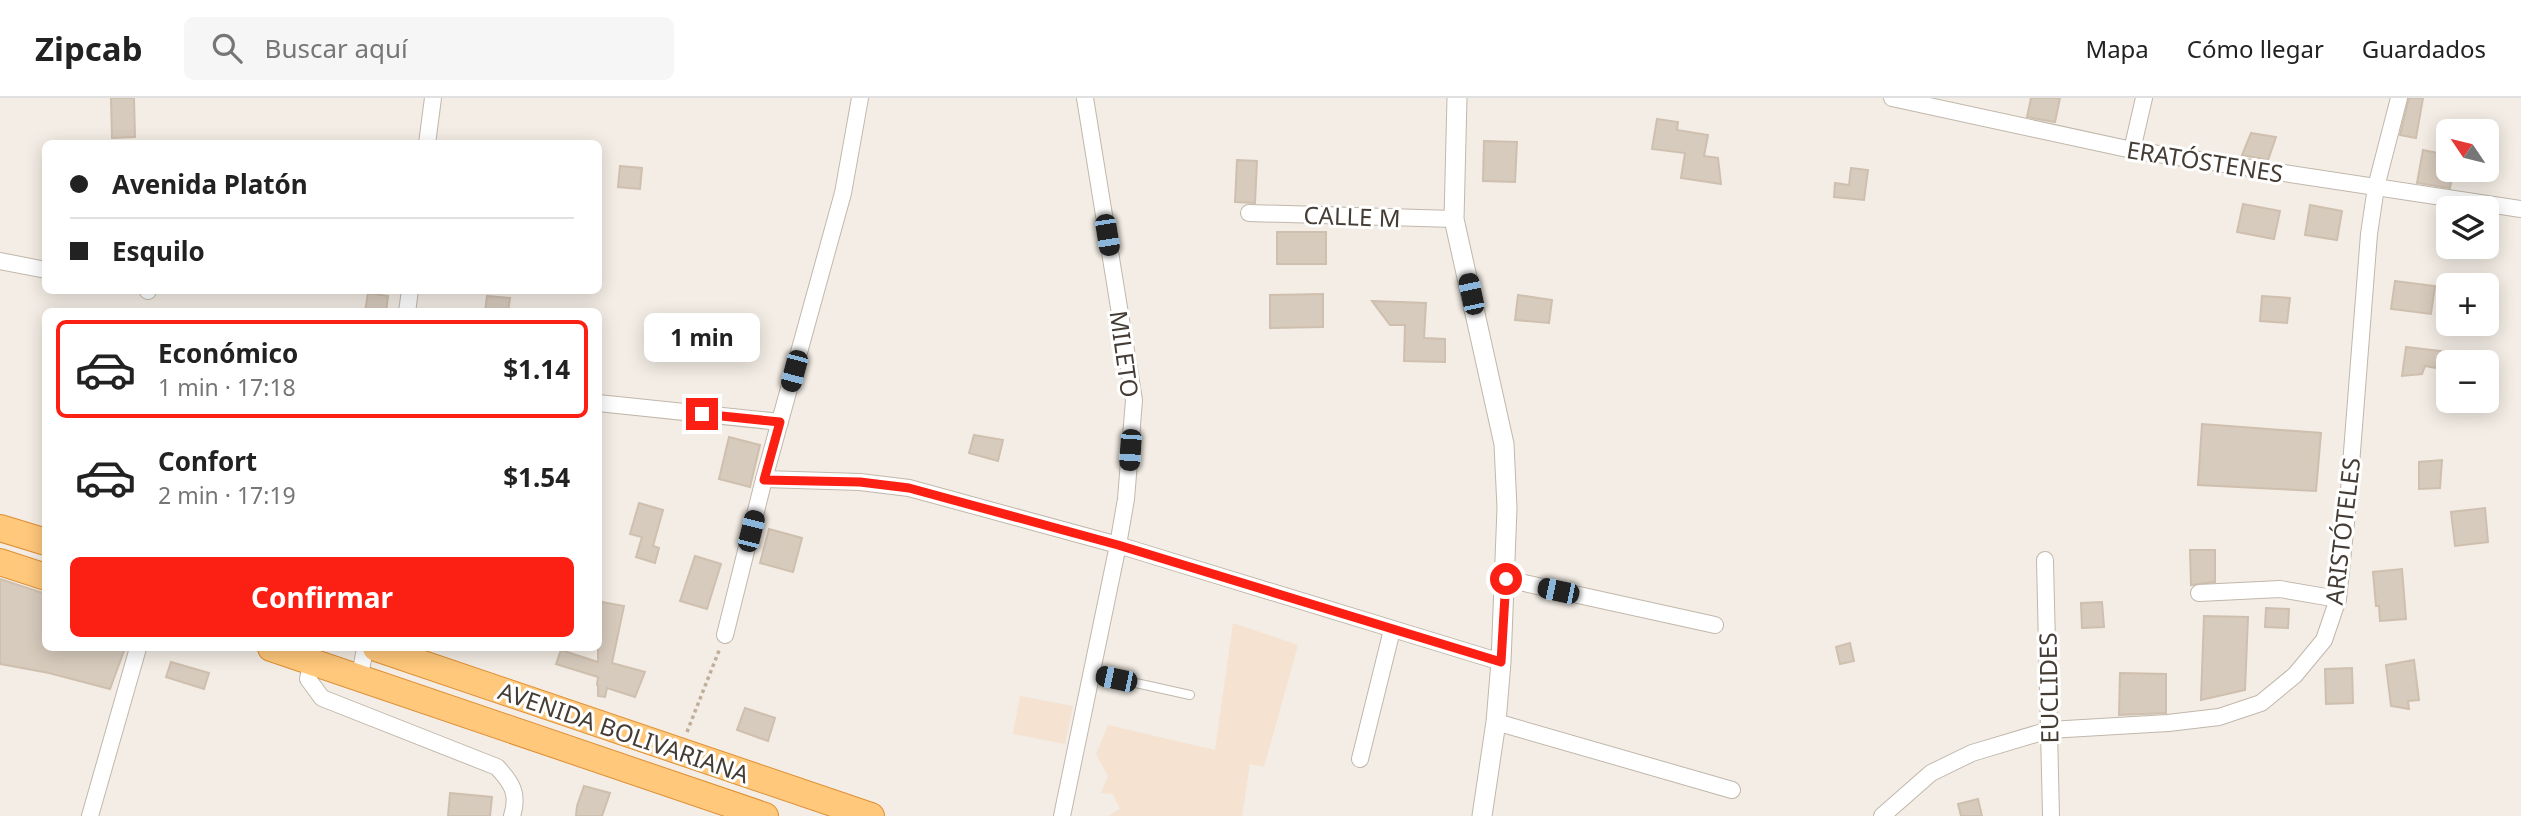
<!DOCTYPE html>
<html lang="es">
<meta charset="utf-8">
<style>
body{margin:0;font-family:"Noto Sans",sans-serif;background:#f6f6f6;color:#222;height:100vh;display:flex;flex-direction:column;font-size:26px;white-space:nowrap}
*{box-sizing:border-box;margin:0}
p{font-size:23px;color:#767676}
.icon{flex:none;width:38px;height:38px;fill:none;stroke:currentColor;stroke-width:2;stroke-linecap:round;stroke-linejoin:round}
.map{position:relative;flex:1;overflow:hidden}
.drawer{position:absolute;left:42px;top:210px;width:560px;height:343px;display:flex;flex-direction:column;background:#fff;border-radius:10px;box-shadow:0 4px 18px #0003}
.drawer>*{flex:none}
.banner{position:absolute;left:42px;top:42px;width:560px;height:154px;border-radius:10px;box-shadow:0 4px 18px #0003;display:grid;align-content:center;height:154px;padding:0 28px;background:#fff}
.needle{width:46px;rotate:305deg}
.tools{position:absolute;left:2436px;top:21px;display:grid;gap:14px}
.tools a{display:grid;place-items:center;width:63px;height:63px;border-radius:10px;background:#fff;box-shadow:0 4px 18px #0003;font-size:35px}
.end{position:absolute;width:32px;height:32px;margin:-16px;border:9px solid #fc1f13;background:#fff;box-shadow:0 0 0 4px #fff}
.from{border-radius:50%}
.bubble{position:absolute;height:49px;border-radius:10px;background:#fff;box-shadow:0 4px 18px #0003;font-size:23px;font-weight:700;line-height:49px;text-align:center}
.car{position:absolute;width:21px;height:42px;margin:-21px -10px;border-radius:9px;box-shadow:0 0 5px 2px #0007;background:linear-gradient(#222 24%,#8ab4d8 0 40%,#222 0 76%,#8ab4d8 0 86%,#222 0)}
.banner b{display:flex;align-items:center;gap:24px;height:66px;font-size:26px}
.banner b+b{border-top:2px solid #e0e0e0}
.banner i{width:18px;height:18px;background:#222}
ul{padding:12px 0 0;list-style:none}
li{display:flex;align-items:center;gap:21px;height:98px;margin:0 14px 10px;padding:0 14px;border:4px solid transparent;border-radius:10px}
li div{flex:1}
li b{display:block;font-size:26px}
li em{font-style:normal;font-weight:700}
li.selected{border-color:#fc1f13}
li>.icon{width:63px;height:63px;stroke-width:1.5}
.button{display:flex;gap:14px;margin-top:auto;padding:14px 28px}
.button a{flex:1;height:80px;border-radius:10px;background:#fc1f13;color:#fff;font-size:28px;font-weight:700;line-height:80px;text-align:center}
header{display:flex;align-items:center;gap:42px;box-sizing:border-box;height:98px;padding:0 35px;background:#fff;border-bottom:2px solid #e0e0e0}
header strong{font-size:33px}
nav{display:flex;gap:38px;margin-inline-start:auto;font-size:24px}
.search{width:490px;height:63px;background:#f6f6f6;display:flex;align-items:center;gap:18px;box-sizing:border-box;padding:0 24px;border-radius:10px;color:#767676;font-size:26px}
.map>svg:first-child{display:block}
</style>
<header>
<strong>Zipcab</strong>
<div class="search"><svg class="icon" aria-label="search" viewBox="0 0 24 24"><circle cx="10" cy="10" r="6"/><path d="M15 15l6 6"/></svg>Buscar aquí</div>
<nav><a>Mapa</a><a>Cómo llegar</a><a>Guardados</a></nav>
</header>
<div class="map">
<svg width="2521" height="718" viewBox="0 0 2521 718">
<rect width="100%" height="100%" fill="#f3ede5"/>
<g fill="#f5e2d0">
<path d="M1233,525L1298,547L1264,669L1250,666L1242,718H1108L1120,711L1113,696L1101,695L1108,678L1096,656L1108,627L1215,652Z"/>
<path d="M1020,598L1073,608L1065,646L1013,636Z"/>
</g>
<g fill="#d7cbbd" stroke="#cfbfae" stroke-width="2">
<path d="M111,0H134L135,39L112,40Z"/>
<path d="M2031,0H2060L2055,24L2027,19Z"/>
<path d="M2409,0H2423L2416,40L2400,37Z"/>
<path d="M1657,21L1678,24L1677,32L1708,37L1704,58L1718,60L1721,86L1681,80L1685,55L1652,51Z"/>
<path d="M2251,35L2276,39L2268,62L2242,57Z"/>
<path d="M1484,43L1517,44L1515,84L1483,83Z"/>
<path d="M2423,52L2448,57V72H2453L2450,90L2417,85Z"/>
<path d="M1237,62L1257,63L1255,105L1235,104Z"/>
<path d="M620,68L642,70L640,91L618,89Z"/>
<path d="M1851,70L1868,72L1864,102L1834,99L1835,85L1849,87Z"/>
<path d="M2243,106L2280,113L2274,141L2237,134Z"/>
<path d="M2310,107L2342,113L2337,142L2305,137Z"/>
<rect x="1277" y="134" width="49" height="32"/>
<path d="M2395,183L2435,188L2431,216L2391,211Z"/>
<path d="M368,195L388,198L386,214H365Z"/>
<path d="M1323,196V229L1270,230V197Z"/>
<path d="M1518,197L1552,202L1549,225L1515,222Z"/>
<path d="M487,198L510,200L508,214H485Z"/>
<path d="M2262,198L2290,200L2287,225L2260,223Z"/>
<path d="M1372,203L1426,205L1424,240L1445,241V264L1404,263L1405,227H1390Z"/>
<path d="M2406,249L2448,254V272L2425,268L2422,276L2402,278Z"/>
<path d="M2202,326L2321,335L2316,393L2198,387Z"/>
<path d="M974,337L1003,342L998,363L969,355Z"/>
<path d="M729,339L760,347L750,389L719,381Z"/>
<path d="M2442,362L2440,390L2419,391V364Z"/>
<path d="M639,405L663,412L653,448L659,450L655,465L636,459L642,439L630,436Z"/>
<path d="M2485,410L2488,444L2455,448L2451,414Z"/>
<path d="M769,431L802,440L793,474L760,465Z"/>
<path d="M2190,452H2215V484L2191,487Z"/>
<path d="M695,458L721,466L707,511L680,503Z"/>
<path d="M2402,471L2406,521L2380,523L2379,508H2376L2373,474Z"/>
<path d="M0,481L46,496V550H125L110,591L49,575L0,566Z"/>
<path d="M602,504L624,508L612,565L645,574L635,599L607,590L605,599L598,598V588L597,587L598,579L556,566L561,552L598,564V522Z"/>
<path d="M2102,504L2104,529L2082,530L2081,505Z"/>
<path d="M2266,510L2289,511L2288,530L2265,529Z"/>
<path d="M2204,518L2248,519L2245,592L2201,602Z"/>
<path d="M1850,545L1854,563L1840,566L1836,549Z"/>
<path d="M2414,562L2419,602L2408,603L2409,611L2391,608L2386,567Z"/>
<path d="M171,564L209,575L204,591L166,579Z"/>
<path d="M2352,570L2353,605L2326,606L2325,571Z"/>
<path d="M2120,575L2166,576V615L2119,617Z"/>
<path d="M745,610L775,620L768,643L737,632Z"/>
<path d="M584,688L610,695L602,718H576L577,708Z"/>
<path d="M450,695L492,699L490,718H448Z"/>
<path d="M1978,701L1982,718H1961L1958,706Z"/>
</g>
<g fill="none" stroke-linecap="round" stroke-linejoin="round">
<g stroke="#c1b7ab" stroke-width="10">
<path id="service" d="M1091,575L1190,597"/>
</g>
<g stroke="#c1b7ab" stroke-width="18">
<g id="minor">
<path d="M1892,0L2132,52L2521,111"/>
<path d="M427,46L433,0"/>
<path d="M2132,52L2144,0"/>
<path d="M1249,115L1454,121"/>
<path d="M0,163L46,172"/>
<path d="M147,192L148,193"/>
<path d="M407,214L410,192"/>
<path d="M598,305L780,324"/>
<path d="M764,381L860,384L909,390L1118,447L1501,564"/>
<path d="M2045,462L2051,718"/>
<path d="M1506,481L1715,527"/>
<path d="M2199,495L2280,491L2338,501"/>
<path d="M725,537L764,381L843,95L860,0"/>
<path d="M312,563L308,581L322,600L497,669C512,685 519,696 512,718"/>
<path d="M360,578L365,550"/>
<path d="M1496,624L1732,692"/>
<path d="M1360,661L1392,532"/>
<path d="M90,718L138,550"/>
<path d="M1062,718L1118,447L1126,401L1134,302L1085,0"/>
<path d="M1882,718L1931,675L1972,655L2049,632L2168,625L2219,619L2261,605L2295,577L2324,542L2338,501L2348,405L2369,136L2376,89L2399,0"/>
</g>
</g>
<g stroke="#c1b7ab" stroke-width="21">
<path id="tertiary" d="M1457,0L1454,121L1504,346L1507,410L1501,564L1496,624L1482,718"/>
</g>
<g stroke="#df8f33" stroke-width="28">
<g id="trunk">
<path d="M0,430L46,444"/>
<path d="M0,464L46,479"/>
<path d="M271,550L765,718"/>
<path d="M376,550L871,718"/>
</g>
</g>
<path stroke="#c0ae99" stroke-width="3.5" stroke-dasharray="3.5 3.5" stroke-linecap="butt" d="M687,634L720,550"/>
<use href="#service" stroke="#fff" stroke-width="8"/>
<use href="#minor" stroke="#fff" stroke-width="16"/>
<use href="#tertiary" stroke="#fff" stroke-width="19"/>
<use href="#trunk" stroke="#ffc87b" stroke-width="26"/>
</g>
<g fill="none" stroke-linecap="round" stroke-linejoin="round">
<path stroke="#fc1f13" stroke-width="9" d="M702,316L780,324L764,382L860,384L909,390L1118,447L1501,564L1506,481"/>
</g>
<g text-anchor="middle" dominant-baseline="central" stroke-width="6" stroke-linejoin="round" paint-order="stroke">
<g font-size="24" fill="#453d35" stroke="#fff">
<text transform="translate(2205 63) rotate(9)">ERATÓSTENES</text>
<text transform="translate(1352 118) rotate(2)">CALLE M</text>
<text transform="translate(1125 256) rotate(82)">MILETO</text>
<text transform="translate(2342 433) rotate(-83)">ARISTÓTELES</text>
<text transform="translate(2048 590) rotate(-91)">EUCLIDES</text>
<text transform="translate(624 634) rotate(19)">AVENIDA BOLIVARIANA</text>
</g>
</g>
</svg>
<div class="tools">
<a><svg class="needle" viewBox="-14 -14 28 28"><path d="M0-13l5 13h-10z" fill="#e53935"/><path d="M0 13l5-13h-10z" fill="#767676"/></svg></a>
<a><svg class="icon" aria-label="layers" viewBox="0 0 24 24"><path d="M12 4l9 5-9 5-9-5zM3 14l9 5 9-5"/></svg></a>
<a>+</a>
<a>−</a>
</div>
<i class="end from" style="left:1506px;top:481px"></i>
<i class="end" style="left:702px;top:316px"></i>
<div class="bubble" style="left:644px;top:215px;width:116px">1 min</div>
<i class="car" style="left:1107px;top:137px;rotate:171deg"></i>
<i class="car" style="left:1471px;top:196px;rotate:348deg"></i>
<i class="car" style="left:794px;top:273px;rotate:195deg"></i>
<i class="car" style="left:1130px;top:352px;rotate:184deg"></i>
<i class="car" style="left:751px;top:433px;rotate:14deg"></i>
<i class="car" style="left:1558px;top:493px;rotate:282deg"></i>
<i class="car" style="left:1116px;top:581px;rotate:282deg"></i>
<div class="banner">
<b><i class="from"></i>Avenida Platón</b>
<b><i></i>Esquilo</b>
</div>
<section class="drawer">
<ul>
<li class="selected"><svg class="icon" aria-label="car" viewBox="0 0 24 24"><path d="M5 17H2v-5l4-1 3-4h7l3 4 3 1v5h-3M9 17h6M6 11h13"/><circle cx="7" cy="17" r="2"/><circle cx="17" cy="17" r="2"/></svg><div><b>Económico</b><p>1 min · 17:18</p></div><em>$1.14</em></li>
<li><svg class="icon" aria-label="car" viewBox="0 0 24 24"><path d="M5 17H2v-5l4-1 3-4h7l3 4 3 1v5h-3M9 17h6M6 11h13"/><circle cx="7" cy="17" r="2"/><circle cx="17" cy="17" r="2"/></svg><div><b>Confort</b><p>2 min · 17:19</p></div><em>$1.54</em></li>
</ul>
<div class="button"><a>Confirmar</a></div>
</section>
</div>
